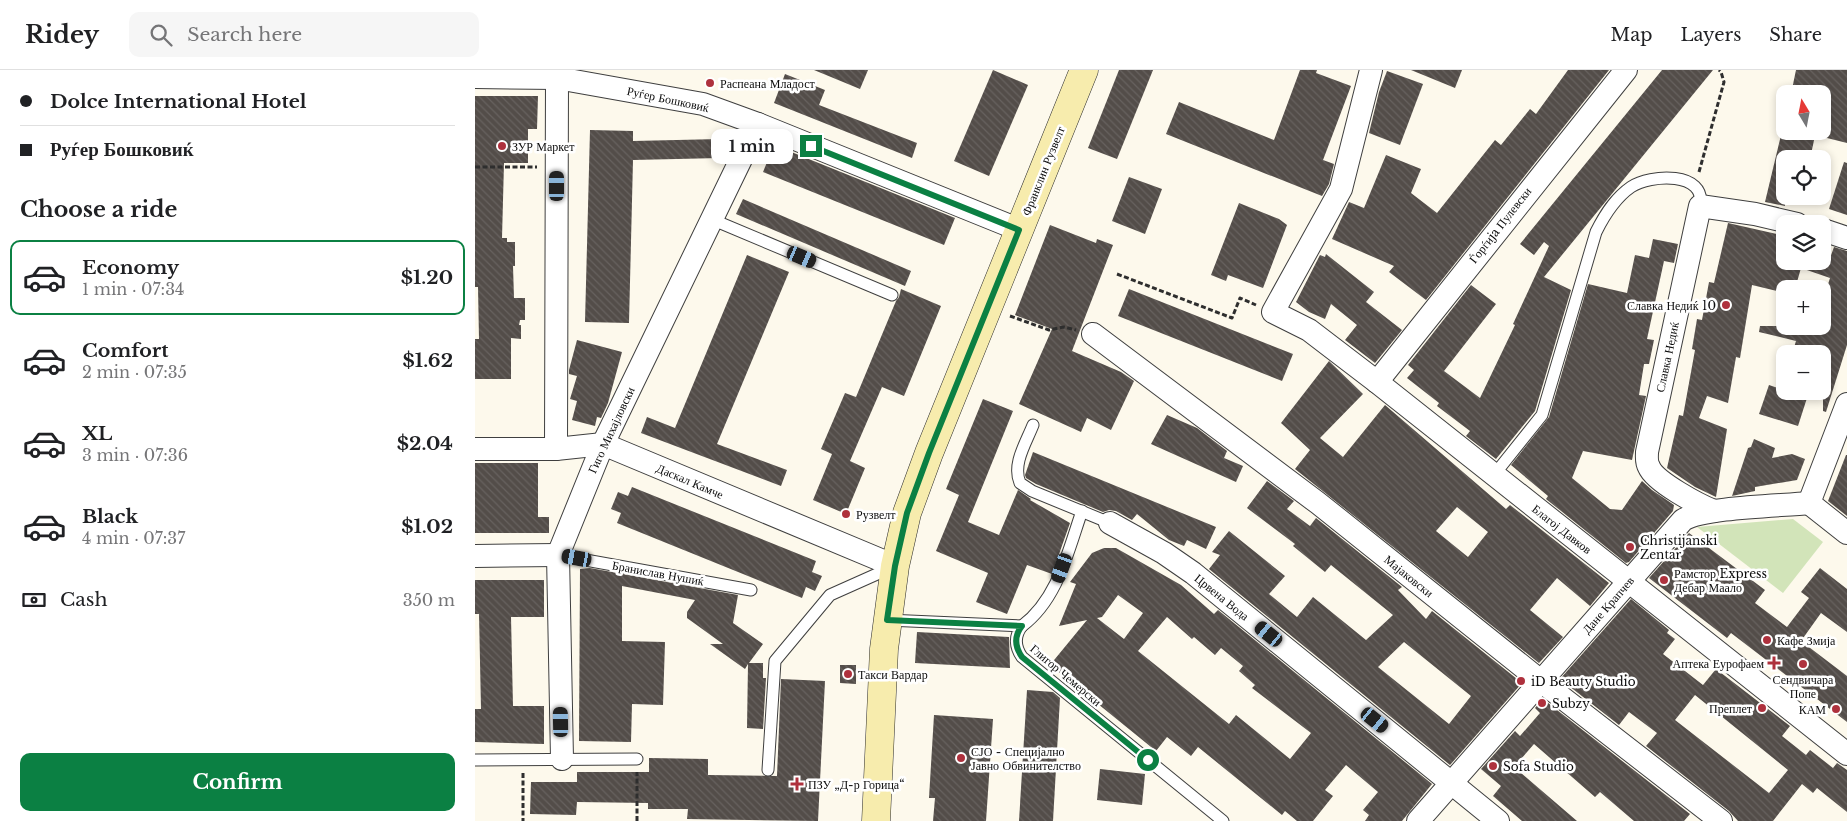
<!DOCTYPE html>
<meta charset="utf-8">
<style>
body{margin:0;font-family:"Libre Baskerville",serif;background:#f6f6f6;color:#202124;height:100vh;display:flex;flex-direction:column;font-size:19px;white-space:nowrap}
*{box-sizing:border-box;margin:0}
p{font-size:16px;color:#757577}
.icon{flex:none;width:28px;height:28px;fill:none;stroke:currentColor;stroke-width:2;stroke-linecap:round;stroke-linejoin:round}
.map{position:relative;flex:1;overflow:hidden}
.drawer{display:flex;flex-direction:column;background:#fff;width:475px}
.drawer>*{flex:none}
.top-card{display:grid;align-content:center;height:110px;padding:0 20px;background:#fff}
.needle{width:32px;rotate:350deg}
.controls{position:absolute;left:1301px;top:15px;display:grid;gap:10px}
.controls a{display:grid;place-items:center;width:55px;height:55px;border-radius:10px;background:#fff;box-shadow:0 2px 8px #0003;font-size:25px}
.end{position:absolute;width:22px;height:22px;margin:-11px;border:6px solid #0b8043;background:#fff;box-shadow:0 0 0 2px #fff}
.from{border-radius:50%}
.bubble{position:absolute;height:35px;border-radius:10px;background:#fff;box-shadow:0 2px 8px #0003;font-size:16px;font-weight:700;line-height:35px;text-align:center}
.car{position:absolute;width:15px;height:30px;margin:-15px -8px;border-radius:6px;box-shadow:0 0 4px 1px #0007;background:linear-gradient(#222 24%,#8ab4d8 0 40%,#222 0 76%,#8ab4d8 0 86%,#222 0)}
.top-card b{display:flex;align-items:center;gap:18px;height:48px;font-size:19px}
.top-card b+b{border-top:1px solid #e0e0e0}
.top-card i{width:12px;height:12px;background:#202124}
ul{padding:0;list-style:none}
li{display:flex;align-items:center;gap:15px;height:75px;margin:0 10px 8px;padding:0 10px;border:2px solid transparent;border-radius:10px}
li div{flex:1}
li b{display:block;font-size:19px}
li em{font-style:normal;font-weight:700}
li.current{border-color:#0b8043}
li>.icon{width:45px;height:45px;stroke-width:1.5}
h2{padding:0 20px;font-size:22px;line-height:60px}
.pay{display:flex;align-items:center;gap:12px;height:55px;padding:0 20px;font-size:19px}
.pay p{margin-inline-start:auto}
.button{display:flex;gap:10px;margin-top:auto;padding:10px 20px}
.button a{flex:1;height:58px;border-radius:10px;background:#0b8043;color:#fff;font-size:20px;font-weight:700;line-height:58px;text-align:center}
header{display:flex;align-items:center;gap:30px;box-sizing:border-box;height:70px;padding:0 25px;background:#fff;border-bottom:1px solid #e0e0e0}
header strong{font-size:24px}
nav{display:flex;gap:28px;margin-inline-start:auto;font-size:18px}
.search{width:350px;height:45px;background:#f6f6f6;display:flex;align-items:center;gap:12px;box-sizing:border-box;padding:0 18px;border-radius:10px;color:#757577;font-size:19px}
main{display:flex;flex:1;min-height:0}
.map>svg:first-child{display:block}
</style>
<header>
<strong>Ridey</strong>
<div class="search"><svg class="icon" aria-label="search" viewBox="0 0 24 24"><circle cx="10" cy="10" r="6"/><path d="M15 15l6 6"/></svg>Search here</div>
<nav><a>Map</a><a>Layers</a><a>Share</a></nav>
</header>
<main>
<section class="drawer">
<div class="top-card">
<b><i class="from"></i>Dolce International Hotel</b>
<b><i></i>Руѓер Бошковиќ</b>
</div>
<h2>Choose a ride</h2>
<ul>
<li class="current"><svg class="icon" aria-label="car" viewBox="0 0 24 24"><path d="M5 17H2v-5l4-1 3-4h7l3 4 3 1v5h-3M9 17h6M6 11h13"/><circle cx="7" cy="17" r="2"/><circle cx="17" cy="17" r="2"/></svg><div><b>Economy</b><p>1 min · 07:34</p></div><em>$1.20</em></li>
<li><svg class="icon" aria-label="car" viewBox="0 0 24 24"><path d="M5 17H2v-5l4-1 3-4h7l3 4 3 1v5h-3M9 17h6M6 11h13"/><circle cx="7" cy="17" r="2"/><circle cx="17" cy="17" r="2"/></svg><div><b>Comfort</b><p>2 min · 07:35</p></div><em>$1.62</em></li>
<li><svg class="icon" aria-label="car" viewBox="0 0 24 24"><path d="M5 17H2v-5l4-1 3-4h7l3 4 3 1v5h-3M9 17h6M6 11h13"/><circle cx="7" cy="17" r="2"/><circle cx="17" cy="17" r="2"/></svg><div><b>XL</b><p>3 min · 07:36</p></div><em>$2.04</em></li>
<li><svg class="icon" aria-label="car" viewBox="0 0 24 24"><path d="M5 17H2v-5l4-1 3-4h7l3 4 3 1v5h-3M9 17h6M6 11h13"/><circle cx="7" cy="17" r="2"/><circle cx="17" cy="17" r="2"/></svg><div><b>Black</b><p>4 min · 07:37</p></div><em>$1.02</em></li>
</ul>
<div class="pay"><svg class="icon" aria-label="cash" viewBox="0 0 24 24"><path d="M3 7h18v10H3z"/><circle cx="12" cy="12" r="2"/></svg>Cash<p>350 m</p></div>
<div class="button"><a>Confirm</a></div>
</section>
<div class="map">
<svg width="1372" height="751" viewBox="0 0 1372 751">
<defs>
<pattern id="building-back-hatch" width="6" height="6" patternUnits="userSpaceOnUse" patternTransform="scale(1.25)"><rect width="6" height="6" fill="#534d49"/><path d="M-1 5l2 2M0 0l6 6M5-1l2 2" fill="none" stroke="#67625f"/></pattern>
</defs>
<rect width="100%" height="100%" fill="#fdf9ec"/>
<path fill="#d2e4b9" d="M1318,449L1348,472L1308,523L1222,457Z"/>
<g fill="url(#building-back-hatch)" fill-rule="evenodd">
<path d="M339,0H393L385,19Z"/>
<path d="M518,0L553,15L514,106L479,91Z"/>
<path d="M644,0H678L642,89L613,78Z"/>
<path d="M825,0H842L841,3L876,16L848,90L859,94L854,114L847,126L691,64L704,32L799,70Z"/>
<path d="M936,0H987L980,18Z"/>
<path d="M1093,0H1134L951,230L914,202L919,196L857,169L874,132L889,138L911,85L946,99L936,123L962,143L1020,70L1026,75L1055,39L1061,44Z"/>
<path d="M1187,0H1238L1069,207L1096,220L1060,341L1021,389L991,366L995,361L962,336L964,333L932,308L939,300L933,295L996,215L1021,234L969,301L1005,328L1040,255L1038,254L1074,176L1069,172L1059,185L1045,174Z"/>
<path d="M1321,0H1372V73L1348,67V24H1316Z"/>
<path d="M912,1L948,14L925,75L894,63L904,22Z"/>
<path d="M310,4L350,20L344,35L442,73L437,88L299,33Z"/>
<path d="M0,26H63L62,59H53V93H29L27,168H32V172H40V196H38L39,228H50V250H45L44,255H46V269L36,268V309H0V269H4L3,217H0Z"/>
<path d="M115,60L158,61V71L245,69V88L158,90L154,253L110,252Z"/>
<path d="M1307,61H1341L1335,89H1310V136L1290,132Z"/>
<path d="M299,75L480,148L469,175L288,102Z"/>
<path d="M1369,92L1372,93V145L1354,139Z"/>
<path d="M654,107L687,119L670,164L637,151Z"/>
<path d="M268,129L436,201L430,216L261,144Z"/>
<path d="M764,133L804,149L812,155L788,218L753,205L751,211L736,205Z"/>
<path d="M1253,153L1310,166V191H1354L1359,177L1372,181V275L1351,342L1348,341V284H1317L1321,271L1284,262L1285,256H1348V230L1355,208L1326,198L1320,219H1310V223L1277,215L1265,288L1261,287L1253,333L1232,326L1224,348L1252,359L1241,427L1220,417L1192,398L1204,345L1208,346L1220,280L1217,279L1222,249L1227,250L1234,212L1239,213Z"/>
<path d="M575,155L621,173L622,169L638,175L597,281L646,302L659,311L636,360L612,348L606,362L544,334L577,259L540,245Z"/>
<path d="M1178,169L1203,174L1199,193L1189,191L1172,269L1179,270L1174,294H1169L1164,325L1171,326L1157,390L1108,381L1097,408L1135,439L1147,440L1167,411L1177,420L1199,435L1198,441L1154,492L1151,493L1071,429L1073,426L1036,395L1074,347L1113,214L1152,223L1160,185L1174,188Z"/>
<path d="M851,184L899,222L891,232L927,260L900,293L870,270L882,255L856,234L850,249L834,242L821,232L845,185L850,187Z"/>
<path d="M272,185L314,202L242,374L312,400L306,416L166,363L172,347L200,358Z"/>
<path d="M426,219L466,236L429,326L407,317L375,391L390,398L371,444L338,430L357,384L346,379L370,323L381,327L421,231L424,227Z"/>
<path d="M654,219L818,284L807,311L643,246Z"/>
<path d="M102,270L147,282L133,333L126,348L122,347L120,356L97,350L102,331L95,329L102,306L94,304V300Z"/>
<path d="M854,291L888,324L845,368L868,387L910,335L1031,439L1035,435L1134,513L1115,536L1082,508L1055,540L1088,567L1064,593L820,399L835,380L806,353ZM982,437L1013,462L993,487L961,461Z"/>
<path d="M1294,315L1332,328L1323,356L1284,344Z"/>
<path d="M508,329L538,341L493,452L524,465L543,420L556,429L555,430L595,453L577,504L552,495L532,544L501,532L513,503L461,481L484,425L471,419Z"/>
<path d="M692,345L722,358L752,381L749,388L768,396L761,412L676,374Z"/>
<path d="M1279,369L1300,378L1297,388L1317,384L1330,389L1322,410L1280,417V421L1257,426L1273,378L1276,377Z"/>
<path d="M558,382L741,457L731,479L712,470L709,476L694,470L662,444L657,450L641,441L634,440L628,442L561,414L551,408L550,405Z"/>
<path d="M1371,385H1372V446L1353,431Z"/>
<path d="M0,393H63V447H74V463H0Z"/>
<path d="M792,411L819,431L812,439L835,456L841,448L927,517L923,520L951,549L957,541L1047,613L975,695L734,499L745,485L737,482L754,461L810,506L794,524L822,547L838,527L891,570L918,545L856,495L850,502L818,476L820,474L772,438ZM929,572L996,626L974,654L903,597Z"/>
<path d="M157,417L341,491L337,502L347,506L340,521L331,517L327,528L142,453L146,443L136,439L143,422L153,426Z"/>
<path d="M1214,463L1290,520L1280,533L1312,557L1334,528L1326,522L1345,498L1372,519V562L1346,543L1326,571L1372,606V652L1256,563L1252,568L1174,508Z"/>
<path d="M629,478H641L706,515L739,544L743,540L957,714L927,751H890L894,745L888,740L903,722L871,695L850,720L858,726L838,751H822L810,741L807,745L723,677L716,686L692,667L681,681L575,595L612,550L584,556L601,514L595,512L617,483ZM643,525L668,543L649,569L622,548L627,547ZM692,547L717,569L719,567L740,585L746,578L768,596L764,601L780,615L777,618L836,663L815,689L761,645L754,654L663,581Z"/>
<path d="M115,498L263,525L258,553L288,574L274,593H288V608H291L288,659L272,658L273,594L270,599L235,574H248L212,548V542L220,530L147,516V571L190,572L188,635L157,634L156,672L104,671L105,499Z"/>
<path d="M0,510H69V547H36L38,636H69V674L0,672V639H6L4,544H0Z"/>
<path d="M1156,529L1194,560L1192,563L1200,569L1188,584L1228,615L1241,599L1315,656L1307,666L1331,685L1335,680L1358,698L1362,693L1372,700V742L1342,718L1338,723L1327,714L1298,751H1263L1254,741L1171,676L1182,663L1154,642L1144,655L1085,609ZM1220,625L1313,700L1294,723L1200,650Z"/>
<path d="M442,562L534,567L535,598L440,593Z"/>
<path d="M365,595H381V614L365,613Z"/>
<path d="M306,609L350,611L343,751L212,749L213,739H173V733L102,732L101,745L55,744L56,712H102V702H174V688L233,689V705L302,706Z"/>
<path d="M552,620L578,622L585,628L578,751H544Z"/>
<path d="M1068,629L1215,744L1209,751H1159L1125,722L1120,727L1059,674L1039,697L1102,751H1047L1018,726L1026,716L1006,699L1040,661L1045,666L1065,643L1060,638Z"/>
<path d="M459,645L518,649L511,751H458L460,728H454Z"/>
<path d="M625,699L670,704L667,735L622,730Z"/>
</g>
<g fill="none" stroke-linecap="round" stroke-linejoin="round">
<g stroke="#3f3f3f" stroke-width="13">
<g id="lane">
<path d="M236,149L417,225"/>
<path d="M558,355C551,373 537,394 545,413L557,421L635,453"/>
<path d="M1019,405L1067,345L1121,162C1130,144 1140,128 1156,117C1175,104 1232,101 1225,136"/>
<path d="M83,485L276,520"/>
<path d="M412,550L547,556C539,566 540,577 547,587L748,751"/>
<path d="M547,556C583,529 593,481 607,441"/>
<path d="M0,690L162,689"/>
<path d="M293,700L300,591L355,525L420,496"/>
</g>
</g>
<g stroke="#3f3f3f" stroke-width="24">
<g id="street">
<path d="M896,0L866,119L798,242L834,260L902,312L1372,684"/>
<path d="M0,7L82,8L228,34L283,54L545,160"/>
<path d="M1348,160L1372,168"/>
<path d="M618,264L843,433L1067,612L1246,751"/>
<path d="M902,312L1151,0"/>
<path d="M0,379H81L128,374L420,496"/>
<path d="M81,379L82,8"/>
<path d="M1334,433L1372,334"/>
<path d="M1334,433L1372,463"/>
<path d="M1239,441C1224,435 1180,412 1174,397C1171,392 1172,387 1172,382L1225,136L1280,144L1322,154"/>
<path d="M635,453L689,483L718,503L1023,751"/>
<path d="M0,486L83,485"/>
<path d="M87,689L83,485L128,374L283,54"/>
<path d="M943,751L1208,450C1229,437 1306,436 1334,433"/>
</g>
</g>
<g stroke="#2e2e2e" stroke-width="29">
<path id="secondary" d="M401,751L409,579L420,496L432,443L454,383L609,0"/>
</g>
<g stroke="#2e2e2e" stroke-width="3" stroke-dasharray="5 2.5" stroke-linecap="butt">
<path d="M0,97H62"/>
<path d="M1224,102L1249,12L1246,2L1244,0"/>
<path d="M642,204L757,248L765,228L781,235"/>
<path d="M535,246L574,260L589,257L601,260"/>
<path d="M48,703V751"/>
<path d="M162,751V702"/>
</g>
<use href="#lane" stroke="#fff" stroke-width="11"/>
<use href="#street" stroke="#fff" stroke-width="22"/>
<use href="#secondary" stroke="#f7ecad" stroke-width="28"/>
</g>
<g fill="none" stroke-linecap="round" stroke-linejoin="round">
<path stroke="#0b8043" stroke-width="6" d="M336,76L544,160L454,383L432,443L420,496L412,550L547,556C539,566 540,577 547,587L673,690"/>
</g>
<g fill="#ae313d" stroke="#fff" stroke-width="2">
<circle cx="235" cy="13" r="5"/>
<circle cx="27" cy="76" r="5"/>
<circle cx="1251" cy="235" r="5"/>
<circle cx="371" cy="444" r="5"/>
<circle cx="1155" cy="477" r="5"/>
<circle cx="1189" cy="510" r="5"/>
<circle cx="1292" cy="570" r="5"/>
<path d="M1296.5 585.5h5v5h5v5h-5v5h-5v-5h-5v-5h5z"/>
<circle cx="1328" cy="594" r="5"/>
<circle cx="373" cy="604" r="5"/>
<circle cx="1046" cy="611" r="5"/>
<circle cx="1067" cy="633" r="5"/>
<circle cx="1287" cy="638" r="5"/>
<circle cx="1361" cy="639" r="5"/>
<circle cx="486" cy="688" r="5"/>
<circle cx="1018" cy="696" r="5"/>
<path d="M319.5 706.5h5v5h5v5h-5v5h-5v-5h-5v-5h5z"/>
</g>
<g text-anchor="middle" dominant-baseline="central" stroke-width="5" stroke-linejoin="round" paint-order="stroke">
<g font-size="12" fill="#0c0c0c" stroke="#fff" text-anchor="start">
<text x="245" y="13">Распеана Младост</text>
<text x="37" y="76">ЗУР Маркет</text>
<text x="1241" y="235" text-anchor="end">Славка Недиќ 10</text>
<text x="381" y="444">Рузвелт</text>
<text x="1165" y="470">Christijanski<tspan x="1165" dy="14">Zentar</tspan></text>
<text x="1199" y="503">Рамстор Express<tspan x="1199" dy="14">Дебар Маало</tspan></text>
<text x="1302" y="570">Кафе Змија</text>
<text x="1289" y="593" text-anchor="end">Аптека Еурофаем</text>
<text x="383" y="604">Такси Вардар</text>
<text x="1328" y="609" text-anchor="middle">Сендвичара<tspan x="1328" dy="14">Попе</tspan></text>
<text x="1056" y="611">iD Beauty Studio</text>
<text x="1077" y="633">Subzy</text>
<text x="1277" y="638" text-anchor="end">Преплет</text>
<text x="1351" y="639" text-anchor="end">КАМ</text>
<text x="496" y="681">СЈО - Специјално<tspan x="496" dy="14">Јавно Обвинителство</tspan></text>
<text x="1028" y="696">Sofa Studio</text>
<text x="333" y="714">ПЗУ „Д-р Горица“</text>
</g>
<g font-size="12" fill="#0c0c0c" stroke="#fff">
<text transform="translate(193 29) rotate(12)">Руѓер Бошковиќ</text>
<text transform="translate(568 101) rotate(-68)">Франклин Рузвелт</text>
<text transform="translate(1025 155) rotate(-52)">Ѓорѓиja Пулевски</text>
<text transform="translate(1192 287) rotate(-78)">Славка Недиќ</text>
<text transform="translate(136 360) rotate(-65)">Гиго Михајловски</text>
<text transform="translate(215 411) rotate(23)">Даскал Камче</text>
<text transform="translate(1087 459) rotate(38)">Благој Давков</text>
<text transform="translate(183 503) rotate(10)">Бранислав Нушиќ</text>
<text transform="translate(934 506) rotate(39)">Мајаковски</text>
<text transform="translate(747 527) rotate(39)">Црвена Вода</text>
<text transform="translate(1133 535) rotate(-49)">Дане Крапчев</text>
<text transform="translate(591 605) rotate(40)">Глигор Чемерски</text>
</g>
</g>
</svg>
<div class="controls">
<a><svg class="needle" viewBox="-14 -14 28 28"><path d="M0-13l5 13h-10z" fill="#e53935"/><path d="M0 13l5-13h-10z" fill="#757577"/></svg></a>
<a><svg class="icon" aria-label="locate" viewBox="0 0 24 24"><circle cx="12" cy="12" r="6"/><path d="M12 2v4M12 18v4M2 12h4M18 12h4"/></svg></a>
<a><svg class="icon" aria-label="layers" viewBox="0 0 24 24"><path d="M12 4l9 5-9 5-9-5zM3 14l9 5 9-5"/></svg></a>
<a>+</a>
<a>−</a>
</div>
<i class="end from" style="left:673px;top:690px"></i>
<i class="end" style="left:336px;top:76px"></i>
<div class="bubble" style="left:236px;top:59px;width:82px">1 min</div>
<i class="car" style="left:82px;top:116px;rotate:0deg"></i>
<i class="car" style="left:327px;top:187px;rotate:113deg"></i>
<i class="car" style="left:102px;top:488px;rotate:280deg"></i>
<i class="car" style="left:587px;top:498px;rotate:200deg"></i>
<i class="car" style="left:794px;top:564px;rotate:309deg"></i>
<i class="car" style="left:900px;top:650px;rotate:129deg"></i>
<i class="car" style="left:86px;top:652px;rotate:359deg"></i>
</div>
</main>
